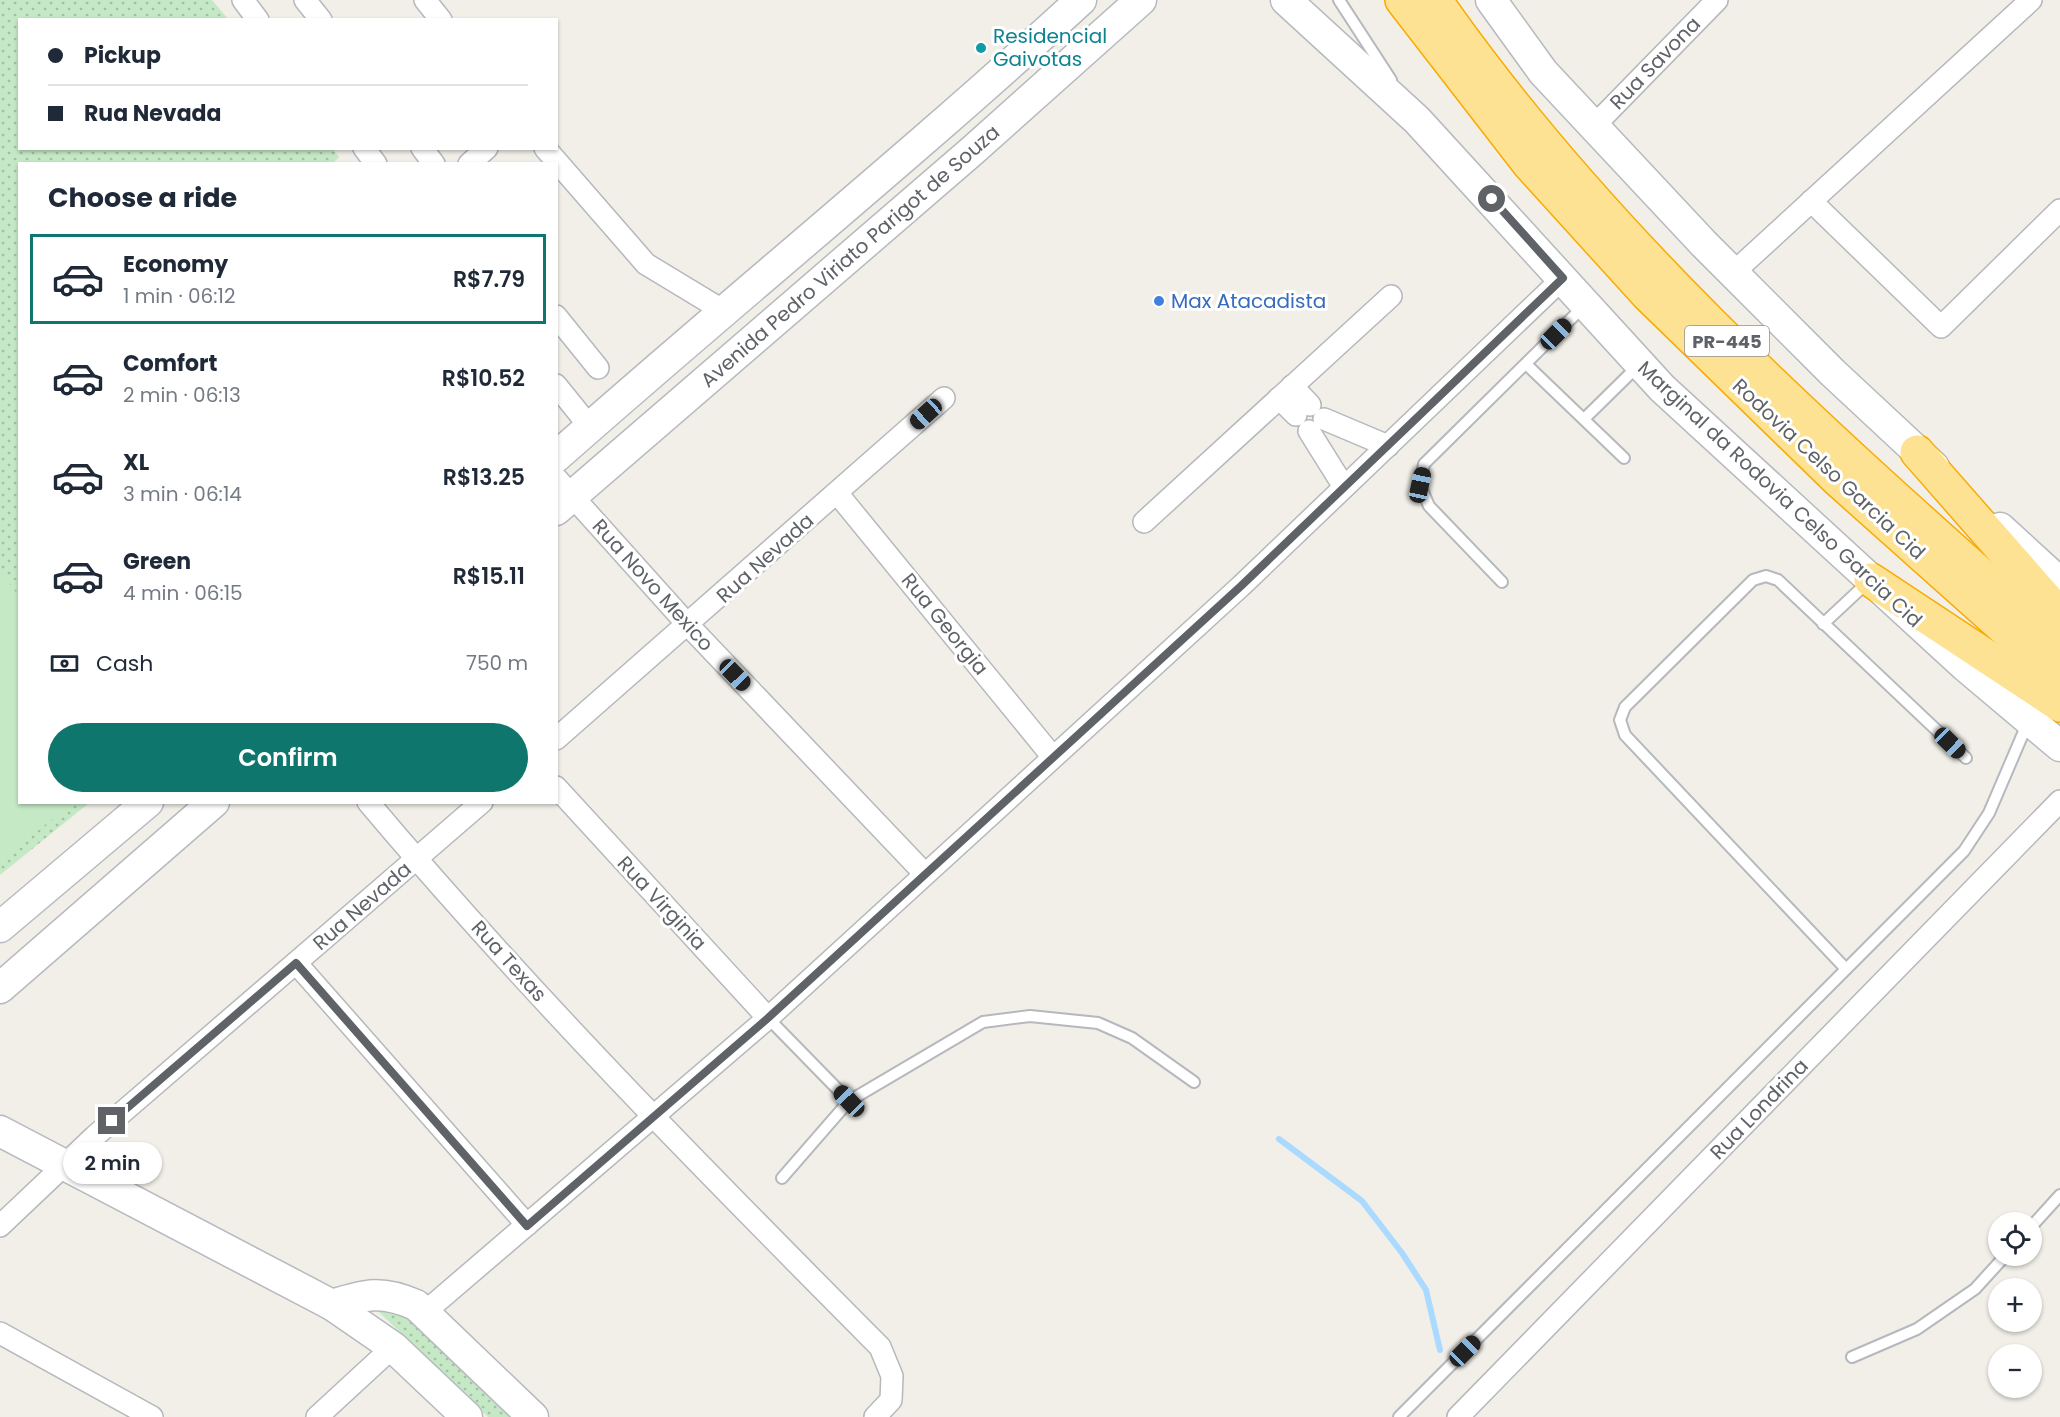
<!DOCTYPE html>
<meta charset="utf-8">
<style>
body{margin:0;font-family:Poppins,sans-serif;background:#f6f6f7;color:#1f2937;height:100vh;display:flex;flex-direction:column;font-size:22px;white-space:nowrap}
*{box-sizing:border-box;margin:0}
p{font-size:20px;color:#747a83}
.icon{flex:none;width:33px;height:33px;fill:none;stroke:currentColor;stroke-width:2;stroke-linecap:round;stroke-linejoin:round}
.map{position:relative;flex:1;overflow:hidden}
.panel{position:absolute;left:18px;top:162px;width:540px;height:642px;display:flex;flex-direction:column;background:#fff;border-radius:0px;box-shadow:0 2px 4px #0004}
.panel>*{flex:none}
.guide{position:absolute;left:18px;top:18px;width:540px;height:132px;border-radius:0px;box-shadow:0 2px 4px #0004;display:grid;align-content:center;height:132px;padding:0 30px;background:#fff}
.buttons{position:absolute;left:1988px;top:1212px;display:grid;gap:12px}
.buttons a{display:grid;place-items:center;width:54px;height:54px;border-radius:50%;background:#fff;box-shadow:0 2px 4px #0004;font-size:30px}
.end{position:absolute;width:27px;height:27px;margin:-14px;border:8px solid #5f6368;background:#fff;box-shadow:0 0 0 3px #fff}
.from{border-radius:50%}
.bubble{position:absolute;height:42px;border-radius:21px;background:#fff;box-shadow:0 2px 4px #0004;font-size:20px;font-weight:600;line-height:42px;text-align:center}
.car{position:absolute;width:18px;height:36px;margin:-18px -9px;border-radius:8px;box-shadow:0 0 4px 2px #0007;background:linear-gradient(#222 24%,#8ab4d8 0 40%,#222 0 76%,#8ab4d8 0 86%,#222 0)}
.guide b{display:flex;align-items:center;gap:21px;height:57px;font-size:22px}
.guide b+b{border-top:2px solid #e0e1e3}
.guide i{width:15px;height:15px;background:#1f2937}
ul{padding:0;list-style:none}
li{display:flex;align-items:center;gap:18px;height:90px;margin:0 12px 9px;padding:0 18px;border:3px solid transparent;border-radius:0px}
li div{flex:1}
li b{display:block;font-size:22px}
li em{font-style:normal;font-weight:600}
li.on{border-color:#0f766e}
li>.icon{width:54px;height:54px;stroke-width:1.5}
h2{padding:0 30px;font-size:27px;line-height:72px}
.pay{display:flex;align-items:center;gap:15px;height:66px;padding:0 30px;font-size:22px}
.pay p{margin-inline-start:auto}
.cta{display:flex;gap:12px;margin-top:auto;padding:12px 30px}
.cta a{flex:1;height:69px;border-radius:36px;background:#0f766e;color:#fff;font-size:24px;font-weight:600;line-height:69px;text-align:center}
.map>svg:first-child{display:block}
</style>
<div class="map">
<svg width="2060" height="1417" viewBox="0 0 2060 1417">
<defs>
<pattern id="green-dots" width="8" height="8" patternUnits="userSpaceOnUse" patternTransform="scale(1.5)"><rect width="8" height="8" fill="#c5e8c5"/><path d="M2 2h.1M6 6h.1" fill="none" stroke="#a3c0a4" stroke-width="1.8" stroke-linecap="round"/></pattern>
</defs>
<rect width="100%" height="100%" fill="#f1efe8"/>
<g fill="url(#green-dots)">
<path d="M0,0H212L228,19L20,20V148H332L339,157L332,164H20V802L89,803L0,875Z"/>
<path d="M388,1305L415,1321L513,1417H488L378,1311Z"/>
</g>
<path fill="#c5e8c5" d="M3,576L19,596L20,802L71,803L0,863V579Z"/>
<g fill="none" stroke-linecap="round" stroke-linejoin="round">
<path stroke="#aadaff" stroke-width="6" d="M1279,1139L1362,1201L1402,1253L1426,1290L1440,1350"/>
<g stroke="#b5b8bc" stroke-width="14">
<g id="lane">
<path d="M1339,0L1391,80"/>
<path d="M1526,364L1624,458"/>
<path d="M1584,419L1639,365"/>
<path d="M1502,582L1429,506L1420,485L1424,464L1584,306"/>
<path d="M1823,624L1869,581"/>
<path d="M1846,969L1625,735L1620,720L1625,707L1753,580L1766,576L1778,580L1966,758"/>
<path d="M768,1018L849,1101"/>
<path d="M782,1178L849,1101L983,1022L1030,1016L1098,1023L1132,1038L1194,1082"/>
<path d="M2031,1227L2060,1195"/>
<path d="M1852,1357L1917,1329L1975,1289L2005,1256"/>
<path d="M1399,1417L1964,851L1989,813L2028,722"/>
</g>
</g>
<g stroke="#b5b8bc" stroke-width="24">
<g id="street">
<path d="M243,0L258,20"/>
<path d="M305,0L321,20"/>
<path d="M425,0L441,20"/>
<path d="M1593,127L1717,0"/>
<path d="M364,148L376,164"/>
<path d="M422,148L434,164"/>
<path d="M545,148L646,264L722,310"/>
<path d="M469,164L487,148"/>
<path d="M1811,201L1941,327L2060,210"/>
<path d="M1733,273L2031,0"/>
<path d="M556,316L598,368"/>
<path d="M556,385L590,427"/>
<path d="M1292,386L1310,405"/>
<path d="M1279,398L1296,415"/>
<path d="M1324,419L1388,446"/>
<path d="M1309,431L1344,487"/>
<path d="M556,478L688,625L925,874"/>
<path d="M837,493L1052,756"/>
<path d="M1144,522L1391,296"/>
<path d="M556,739L944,398"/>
<path d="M556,787L768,1018"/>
<path d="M368,802C529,993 704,1170 880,1347L892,1376L891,1400L875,1417"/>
<path d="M296,963L527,1225"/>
<path d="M0,1226L95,1136L482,802"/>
<path d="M425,1312L768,1018L1241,586L1563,278"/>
<path d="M0,1333L152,1417"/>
<path d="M317,1417L393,1347"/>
<path d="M1458,1417L2060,801"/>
</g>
</g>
<g stroke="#b6babf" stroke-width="33">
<g id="secondary">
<path d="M1286,0L1417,120L1662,388L1965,666L2060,746"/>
<path d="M1491,0L1543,72L1704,244L1833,373L1934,467"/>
<path d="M556,457C730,303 910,157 1081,0"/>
<path d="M556,510L972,151L1141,0"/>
<path d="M2000,528L2060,583"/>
<path d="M0,927L148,802"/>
<path d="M0,988L214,802"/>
<path d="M0,1131L332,1305L393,1347L467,1417"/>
<path d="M332,1305C366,1294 382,1290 416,1305L533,1417"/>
</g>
</g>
<g stroke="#f9ab00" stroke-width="36">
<g id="highway">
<path d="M1402,0L1529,164L1647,294L1838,480L2060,678"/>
<path d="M1435,0C1608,248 1836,445 2060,645"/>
<path d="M1917,452L2060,615"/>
<path d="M1871,580L2060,705"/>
</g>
</g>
<use href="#lane" stroke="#fff" stroke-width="10"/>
<use href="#street" stroke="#fff" stroke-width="21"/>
<use href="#secondary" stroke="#fff" stroke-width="30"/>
<use href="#highway" stroke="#fde293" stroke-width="33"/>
</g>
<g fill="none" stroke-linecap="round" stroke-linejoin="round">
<path stroke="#5f6368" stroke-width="8" d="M112,1121L296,963L527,1226L768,1018L1241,586L1563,278L1492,199"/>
</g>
<circle fill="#0f9aa8" stroke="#fff" stroke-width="2" cx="981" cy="48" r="6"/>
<circle fill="#3f7fe0" stroke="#fff" stroke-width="2" cx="1159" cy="301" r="6"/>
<g text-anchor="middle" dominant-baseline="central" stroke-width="6" stroke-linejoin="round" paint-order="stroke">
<rect fill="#fff" stroke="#8f9295" stroke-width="1.5" x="1685" y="326" width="84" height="30" rx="4.5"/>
<g font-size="18" font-weight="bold" fill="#5f6368">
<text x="1727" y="341">PR-445</text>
</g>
<g font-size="20" fill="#0d838f" stroke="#fff" text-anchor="start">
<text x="993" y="36">Residencial<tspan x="993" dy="23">Gaivotas</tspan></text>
</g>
<g font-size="20" fill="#5f6368" stroke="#fff">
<text transform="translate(1655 63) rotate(-46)">Rua Savona</text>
<text transform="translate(850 256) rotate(-41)">Avenida Pedro Viriato Parigot de Souza</text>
<text transform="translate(1829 469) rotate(43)">Rodovia Celso Garcia Cid</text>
<text transform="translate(1780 494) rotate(43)">Marginal da Rodovia Celso Garcia Cid</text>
<text transform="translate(765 558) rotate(-42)">Rua Nevada</text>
<text transform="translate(653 585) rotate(48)">Rua Novo Mexico</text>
<text transform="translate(945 624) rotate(51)">Rua Georgia</text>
<text transform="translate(662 903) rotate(47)">Rua Virginia</text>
<text transform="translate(362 906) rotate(-41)">Rua Nevada</text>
<text transform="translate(509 961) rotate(48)">Rua Texas</text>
<text transform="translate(1759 1109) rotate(-46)">Rua Londrina</text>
</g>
<g font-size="20" fill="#366cbe" stroke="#fff" text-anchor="start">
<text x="1171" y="301">Max Atacadista</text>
</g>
</g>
</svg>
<div class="buttons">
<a><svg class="icon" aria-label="locate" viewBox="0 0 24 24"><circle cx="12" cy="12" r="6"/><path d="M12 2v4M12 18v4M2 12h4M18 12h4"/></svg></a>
<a>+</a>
<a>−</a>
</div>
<i class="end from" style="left:1492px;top:199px"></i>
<i class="end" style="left:112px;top:1121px"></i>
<div class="bubble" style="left:63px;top:1142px;width:99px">2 min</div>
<i class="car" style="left:1556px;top:334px;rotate:45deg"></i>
<i class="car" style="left:926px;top:414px;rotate:228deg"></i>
<i class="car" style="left:1420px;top:485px;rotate:12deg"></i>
<i class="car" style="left:735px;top:675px;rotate:136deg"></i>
<i class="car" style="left:1950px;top:743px;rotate:134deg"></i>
<i class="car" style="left:849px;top:1101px;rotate:316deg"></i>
<i class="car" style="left:1465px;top:1351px;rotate:45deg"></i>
<div class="guide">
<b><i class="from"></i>Pickup</b>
<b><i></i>Rua Nevada</b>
</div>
<section class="panel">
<h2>Choose a ride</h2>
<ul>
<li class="on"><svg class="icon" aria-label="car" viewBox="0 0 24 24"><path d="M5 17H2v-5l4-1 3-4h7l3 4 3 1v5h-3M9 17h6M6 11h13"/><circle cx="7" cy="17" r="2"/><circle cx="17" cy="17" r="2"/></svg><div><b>Economy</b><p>1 min · 06:12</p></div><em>R$7.79</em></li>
<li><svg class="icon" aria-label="car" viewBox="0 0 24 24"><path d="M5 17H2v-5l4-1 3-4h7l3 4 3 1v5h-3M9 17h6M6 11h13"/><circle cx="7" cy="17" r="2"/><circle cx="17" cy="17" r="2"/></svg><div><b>Comfort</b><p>2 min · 06:13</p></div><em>R$10.52</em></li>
<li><svg class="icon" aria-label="car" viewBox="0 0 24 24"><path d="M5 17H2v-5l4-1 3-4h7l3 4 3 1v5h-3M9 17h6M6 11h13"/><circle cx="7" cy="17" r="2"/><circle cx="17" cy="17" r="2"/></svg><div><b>XL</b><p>3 min · 06:14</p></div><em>R$13.25</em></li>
<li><svg class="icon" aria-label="car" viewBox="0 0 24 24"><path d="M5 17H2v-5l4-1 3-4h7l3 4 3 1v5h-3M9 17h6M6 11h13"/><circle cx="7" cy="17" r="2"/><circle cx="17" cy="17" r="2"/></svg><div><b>Green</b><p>4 min · 06:15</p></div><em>R$15.11</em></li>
</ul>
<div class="pay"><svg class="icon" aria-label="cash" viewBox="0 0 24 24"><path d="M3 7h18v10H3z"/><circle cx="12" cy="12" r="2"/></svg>Cash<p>750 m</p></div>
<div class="cta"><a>Confirm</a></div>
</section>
</div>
